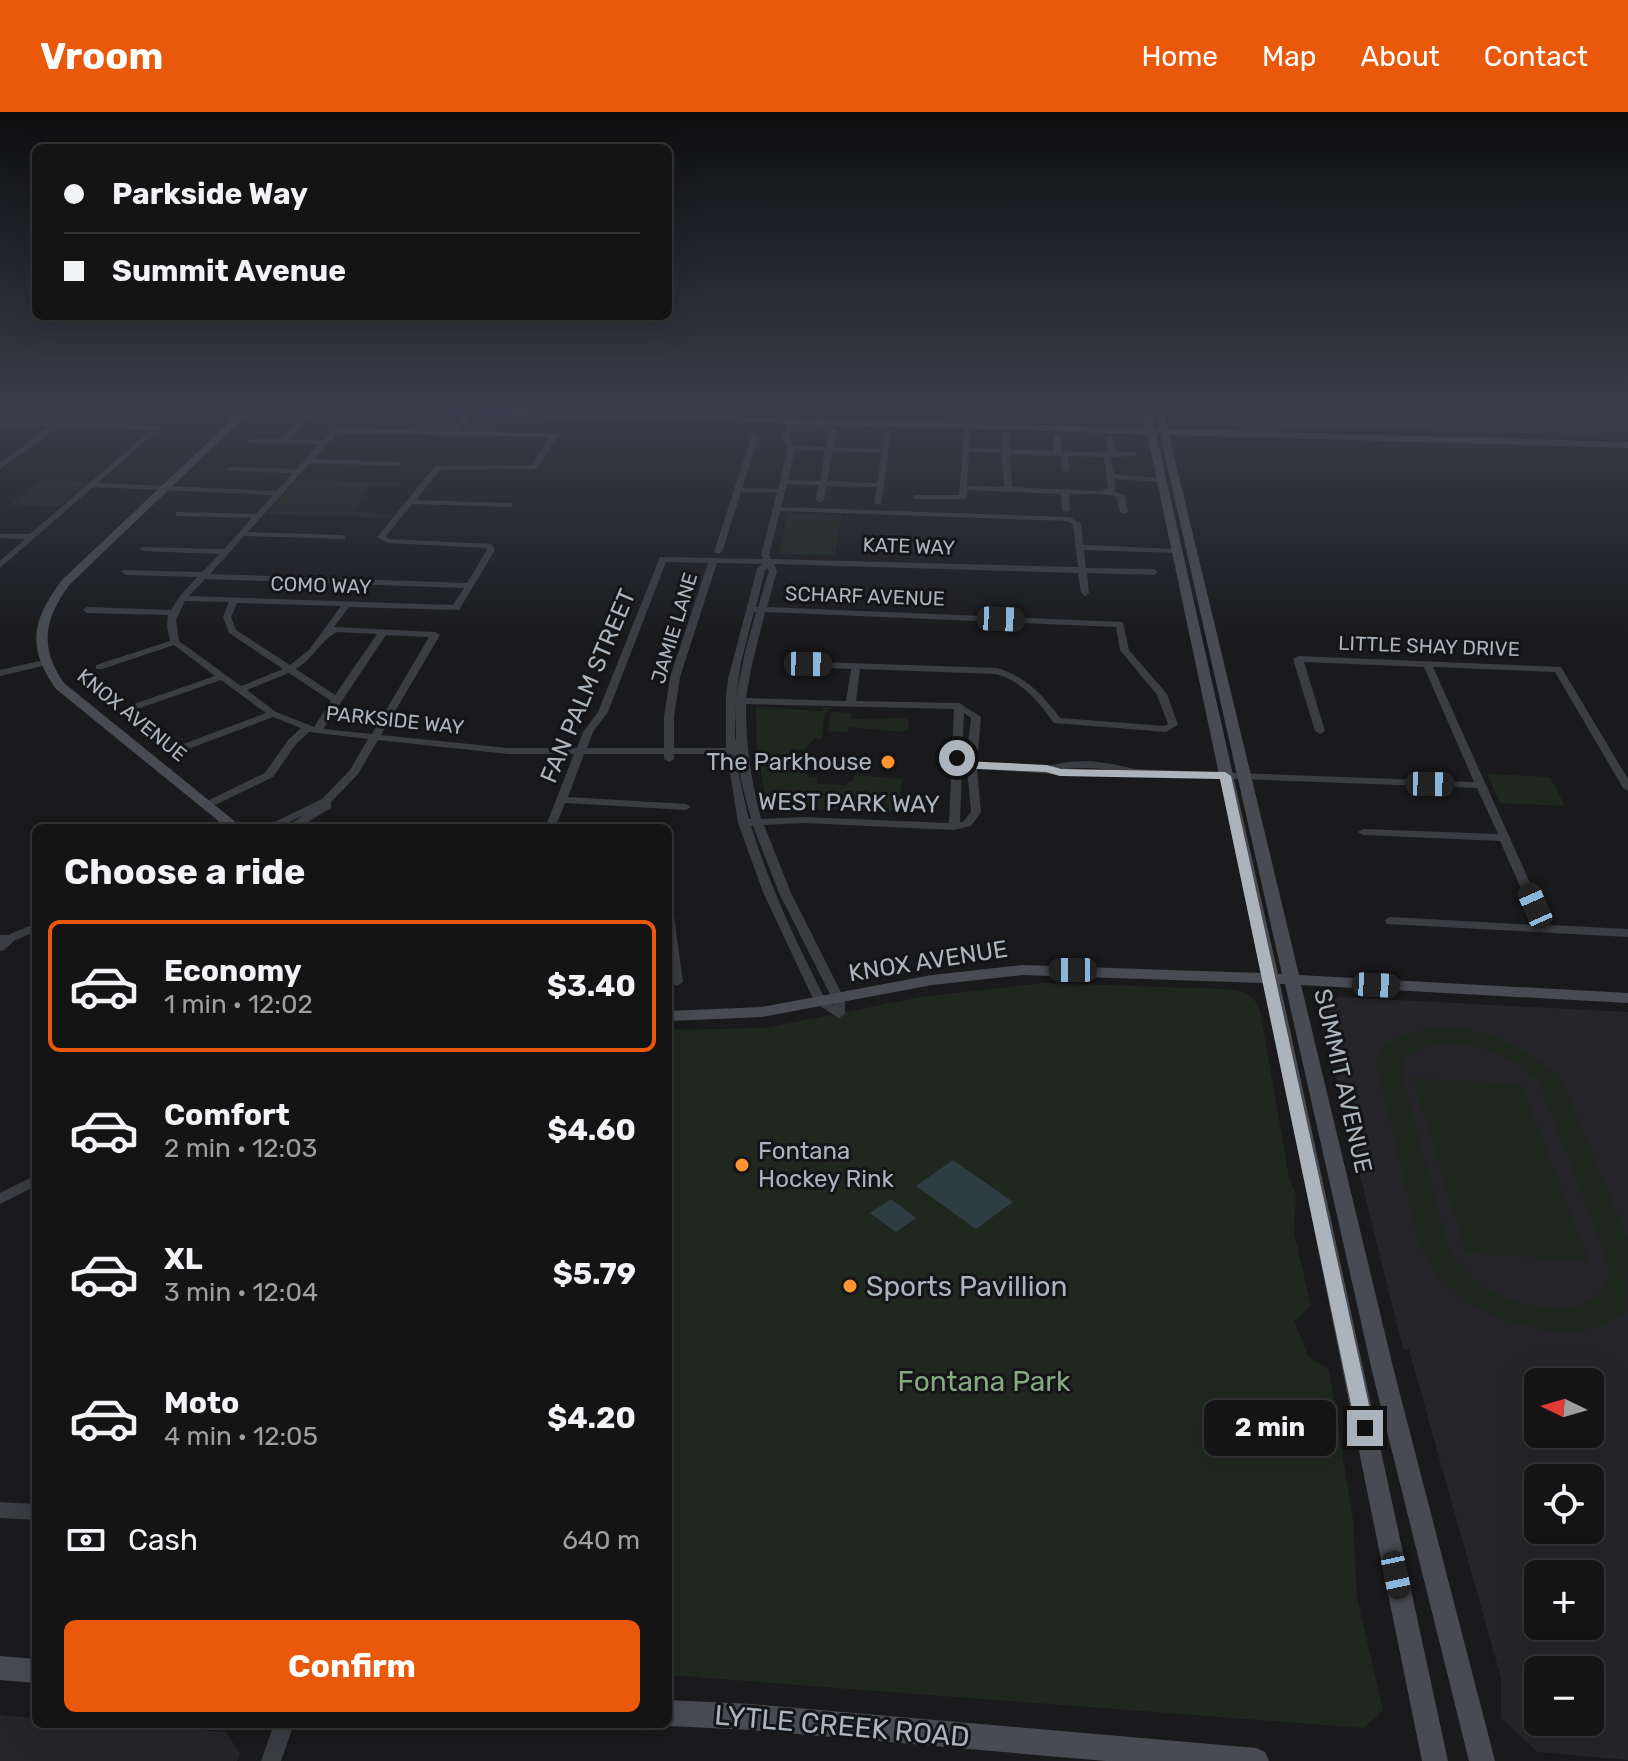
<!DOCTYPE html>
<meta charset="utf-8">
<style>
body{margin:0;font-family:Rubik,sans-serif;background:#1d1d1e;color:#f1f3f6;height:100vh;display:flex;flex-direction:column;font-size:30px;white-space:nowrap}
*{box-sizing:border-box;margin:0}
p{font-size:26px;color:#9d9ea0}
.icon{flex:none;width:44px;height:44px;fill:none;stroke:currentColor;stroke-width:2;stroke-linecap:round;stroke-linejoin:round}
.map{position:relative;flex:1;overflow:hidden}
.panel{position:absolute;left:32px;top:712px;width:640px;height:904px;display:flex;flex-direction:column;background:#141415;border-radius:12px;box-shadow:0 8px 32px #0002,0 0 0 2px #333334}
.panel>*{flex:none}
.guide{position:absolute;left:32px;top:32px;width:640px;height:176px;border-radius:12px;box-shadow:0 8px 32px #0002,0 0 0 2px #333334;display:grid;align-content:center;height:176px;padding:0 32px;background:#141415}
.needle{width:52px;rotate:275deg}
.fabs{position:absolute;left:1524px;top:1256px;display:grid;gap:16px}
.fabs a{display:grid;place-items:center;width:80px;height:80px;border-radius:12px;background:#141415;box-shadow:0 8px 32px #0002,0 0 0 2px #333334;font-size:40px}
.end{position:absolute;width:36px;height:36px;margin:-18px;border:10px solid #abb4bd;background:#111;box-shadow:0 0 0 4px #111}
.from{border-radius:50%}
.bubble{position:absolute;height:56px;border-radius:12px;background:#141415;box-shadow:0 8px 32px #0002,0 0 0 2px #333334;font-size:26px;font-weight:700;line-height:56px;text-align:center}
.car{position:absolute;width:24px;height:48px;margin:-24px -12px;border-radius:10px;box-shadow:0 0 6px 2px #0007;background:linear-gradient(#222 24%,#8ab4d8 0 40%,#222 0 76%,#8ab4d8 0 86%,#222 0)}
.guide b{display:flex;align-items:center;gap:28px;height:76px;font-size:30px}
.guide b+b{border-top:2px solid #333334}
.guide i{width:20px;height:20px;background:#f1f3f6}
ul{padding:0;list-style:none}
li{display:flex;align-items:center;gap:24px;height:132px;margin:0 16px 12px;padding:0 16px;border:4px solid transparent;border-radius:12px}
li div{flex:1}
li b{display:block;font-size:30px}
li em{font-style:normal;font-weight:700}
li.current{border-color:#ea580c}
li>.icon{width:72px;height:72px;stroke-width:1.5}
h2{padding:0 32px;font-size:36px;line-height:96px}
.pay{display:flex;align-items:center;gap:20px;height:88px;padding:0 32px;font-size:30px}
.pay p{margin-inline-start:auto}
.button{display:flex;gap:16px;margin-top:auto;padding:16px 32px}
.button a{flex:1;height:92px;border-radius:12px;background:#ea580c;color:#fff;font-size:32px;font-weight:700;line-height:92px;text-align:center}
header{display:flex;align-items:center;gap:48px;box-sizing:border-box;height:112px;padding:0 40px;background:#ea580c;color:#fff}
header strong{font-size:38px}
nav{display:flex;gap:44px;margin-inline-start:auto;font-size:28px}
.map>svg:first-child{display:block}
</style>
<header>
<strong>Vroom</strong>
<nav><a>Home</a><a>Map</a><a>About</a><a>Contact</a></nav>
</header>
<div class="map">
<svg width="1628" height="1649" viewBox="0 0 1628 1649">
<rect width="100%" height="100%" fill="#1a1a1c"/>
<g fill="#26262a" fill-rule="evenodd">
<path d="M1187,298H1524L1542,322L1214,311L1212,304L1188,303Z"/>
<path d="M1339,885L1628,900V1648L1537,1640L1501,1606V1566L1409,1238L1403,1237L1319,898ZM1538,1270H1590V1322H1538ZM1538,1366H1590V1418H1538ZM1538,1462H1590V1514H1538ZM1538,1558H1590V1610H1538Z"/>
<path d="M0,1603L36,1606V1612H120L226,1620L240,1642L237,1649H0Z"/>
</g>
<g fill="#1f281f" fill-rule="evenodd">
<path d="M1524,298H1628V326L1543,323Z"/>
<path d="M40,368L89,370L60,395L10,393Z"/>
<path d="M297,368L417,372L371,375L351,399L394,403L390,406L267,402Z"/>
<path d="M788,401L842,403L835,443L779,442Z"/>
<path d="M756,595L822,599L823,595H833L825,601L821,627H814L803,638L792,637L786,646L790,647L789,652H800L808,665L817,666V672L847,673L848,669H853L854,663L902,667L899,699L768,696L757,640Z"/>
<path d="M831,600L851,601V607L903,606L909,608L908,617L901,620L849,615L848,620L828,619Z"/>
<path d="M1487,662L1550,665L1565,694L1500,691Z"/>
<path d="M1044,871L1223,877C1242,879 1252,879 1260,898L1289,1065L1296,1083L1294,1121L1311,1194L1294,1209L1309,1245L1329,1258L1353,1408L1357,1486L1383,1598L1364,1616L668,1563V918L765,916L921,885Z"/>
<path d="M1449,915C1495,920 1530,937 1563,970L1628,1128L1626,1200L1597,1216L1556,1220L1511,1211L1468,1191L1436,1163L1419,1132L1376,949C1388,919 1420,918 1449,915ZM1454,931C1489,937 1516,945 1540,972L1605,1141C1606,1148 1609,1158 1608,1165C1596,1214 1511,1195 1483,1174C1467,1163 1457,1149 1448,1132L1401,960C1404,935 1433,933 1454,931Z"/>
<path d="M1413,966L1521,972L1589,1149L1466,1141Z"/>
</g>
<g fill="#2e3d42">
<path d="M953,1048L1013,1090L976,1117L916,1074Z"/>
<path d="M891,1087L916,1106L896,1120L870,1101Z"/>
</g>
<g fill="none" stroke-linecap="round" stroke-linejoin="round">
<g fill="#3a3d42" fill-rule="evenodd">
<path d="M16,298H24L9,309L160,314V316L98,371L277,379L293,361L230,359L226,357L230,355L297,357L319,332L252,331L248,329L252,327H280L309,301L311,302V304L288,327L323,328L335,317L452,319L470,298L475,300L459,319L556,322L558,323L537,357L440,358L416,388L509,391H512V395L412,392L386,424L389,427L492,432L495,438L459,498L349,495L334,515L435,520L440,523L381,623L508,636H577L583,620L598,600L660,445L763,447L761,443L777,381L741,380L722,440L718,442L714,440L752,322L759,324L742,376L778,377L788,336L782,327L789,308L794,309L790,327L794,334L826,335L829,318L833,316L837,318L833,335L883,337L885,320L891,319L881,393L874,391L877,375L826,374L824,388L820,390L816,388L819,373L787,372L781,395L1070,405L1081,412L1083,433L1177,437L1181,439L1177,441L1084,438L1086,456L1154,457L1158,460L1154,463L1087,461L1089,481L1085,484L1081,481L1078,461L774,452L777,459L767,495L1123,510L1129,538L1167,582L1178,613L1166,620L1054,611C1039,590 1022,569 996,562L860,557L856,589L959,591L981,605L977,650L1043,655L1067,650L1090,649L1113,652L1134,657L1474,670L1424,555L1304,550L1325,619L1320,622L1315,619L1293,547L1298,544L1561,555L1628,667V679L1623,676L1555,560L1433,555L1549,813L1628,817V825L1387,812L1385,809L1387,806L1391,805L1537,813L1500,729L1363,723L1358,720L1363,717L1498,722L1477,676L1133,663C1108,656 1084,654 1058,658V661L1054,662L977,657L981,700L971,714L954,718L804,711L764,713L791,781L845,888V902L839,906L815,891L763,780L738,711L727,642H674V647L669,650L664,647V642H584L568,685L686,692L691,695L686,698L565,691L555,716H545L574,642H508L378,628L358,662L331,690V696L298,716H285L304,703L276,716H262L322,687L350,658L368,627L309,620L296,632L273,665L211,695H203L202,693L203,691L265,661L288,628L301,616L273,605L186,638H178V634L266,601L221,568L140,596H134V592L215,564L174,533L102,557H96V553L170,529L167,515L168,503L87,501L83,498L87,495L171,498L180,484L197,465L126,463L122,460L123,458L202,460L220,442L144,439L140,437L141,435L224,437L252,406L179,404H176V400L256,402L273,383L93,375L0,456V449L25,427L0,426V422H30L152,317L58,315L0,357V351L50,314L0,313V309ZM337,321L549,325L532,353L435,354L377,425L387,431L486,436L487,438L467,471L210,462L244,424L345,427L346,425L342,423L248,420L310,351L397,354L401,352L397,350L314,347ZM795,338L825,339L820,369L788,368ZM833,339L882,341L877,371L827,369ZM780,399L1068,409L1073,413L1078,455L771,447L769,443ZM666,450L708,451L670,565L664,605V636H587L593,620L608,600ZM717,451L762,452L757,457L728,567L726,583V636H674V605L680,565ZM767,456L769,459L758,495H756L765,458ZM205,467L464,476L453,493L189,484ZM185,489L229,490L223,505L229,521L283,557L241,574L179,529L176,508ZM237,491L341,494L309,538L290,553L236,518L231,505ZM754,500H756L745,540L736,586L741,551ZM765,500L1116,515L1120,538L1157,583L1168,612L1164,614L1060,606C1043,583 1025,564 997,556L789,549L784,552L786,554L851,557L846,589L746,586L751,557ZM337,520L377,522L335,583L296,557C314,546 320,529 337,520ZM386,523L429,525L372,622L323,617ZM289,561L331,589L314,615L276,600L247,578ZM736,592V630L737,636L735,624ZM746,592L954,597L949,711L804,705L761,707C751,667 746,634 746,592ZM964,601L971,606L966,650L962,649ZM737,642L741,669L751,707H749L748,704L739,664ZM962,655L967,656L971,700L963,710H960ZM751,714H753L779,781L833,888V893L826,889C797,832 770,775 751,714Z"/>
<path d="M817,298H823L821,306L816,305Z"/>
<path d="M965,313L970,314L969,336L1002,337L1001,322L1005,320L1009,322V337L1054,339L1053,324L1057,322L1061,324L1062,339L1108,341L1105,325L1112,323L1116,340H1134L1138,342L1134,344L1110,345L1114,362L1161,366L1165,368L1161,370L1114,367L1116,377L1114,379L1125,384L1128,400L1124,402L1120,400L1117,385C1103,380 1085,383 1069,382L1070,398L1066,400L1062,398L1061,382L967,378V385L963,387H914V383H959ZM969,340L1002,341L1004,375L967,374ZM1010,342L1061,344V358L1065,360L1069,358L1068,344L1102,345L1104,348L1108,376L1099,379L1012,375Z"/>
<path d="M44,548L49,551L47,553L0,564V558Z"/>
<path d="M668,800L674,804L683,870L677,874L671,870L668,849Z"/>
<path d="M36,811V819L14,829L4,838L0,839V823H8Z"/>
<path d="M36,1063V1074L0,1092V1081Z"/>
<path d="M0,1390L36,1392V1408L0,1406Z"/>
<path d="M274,1612H294L281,1649H261Z"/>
</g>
<g fill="#484c52" fill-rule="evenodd">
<path d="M242,298H252L70,472C44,507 39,535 64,571L243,716H227L56,577C26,534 32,508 62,468Z"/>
<path d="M405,298H521L1145,316L1142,298H1151L1155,317H1159L1155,298H1164L1168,317L1628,330V336L1169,323L1299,863L1628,881V891L1301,873L1394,1259L1495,1649H1469L1372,1259L1285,872H1280L1448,1649H1422L1264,871L1022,863L932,873L762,905L668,909V899L762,895L932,863L1022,853L1261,861L1147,322L409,301ZM1156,322H1160L1282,862H1278Z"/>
<path d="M0,1544L36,1547V1571L0,1568Z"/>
<path d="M668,1588L751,1592L1256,1636L1265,1640L1269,1649H1106L751,1618L668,1614L664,1612H668Z"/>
</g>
</g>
<linearGradient id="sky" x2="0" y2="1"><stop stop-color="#0e0e0f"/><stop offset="0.56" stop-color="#383e4b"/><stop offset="1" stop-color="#383e4b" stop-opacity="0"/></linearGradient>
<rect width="1628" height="529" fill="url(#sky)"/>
<path fill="#abb4bd" d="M957,642L963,649L1047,653L1061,657L1225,660L1231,664L1374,1316L1372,1321H1359L1356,1316L1220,667L1060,664L1046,660L957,656L952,652V646Z"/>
<g fill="#ff932f" stroke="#151518" stroke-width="3">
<circle cx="888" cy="650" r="8"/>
<circle cx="742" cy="1053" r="8"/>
<circle cx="850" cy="1174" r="8"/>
</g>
<g text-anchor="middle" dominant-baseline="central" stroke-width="6" stroke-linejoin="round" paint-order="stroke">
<g font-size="20" fill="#abb4bd" stroke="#151518">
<text transform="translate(909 434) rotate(2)">KATE WAY</text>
<text transform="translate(321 473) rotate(2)">COMO WAY</text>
<text transform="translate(865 484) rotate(2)">SCHARF AVENUE</text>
<text transform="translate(674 516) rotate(-73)">JAMIE LANE</text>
<text transform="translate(1429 534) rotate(2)">LITTLE SHAY DRIVE</text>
<text transform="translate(132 603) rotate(39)">KNOX AVENUE</text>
<text transform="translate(395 608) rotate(6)">PARKSIDE WAY</text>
</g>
<g font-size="24" fill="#abb4bd" stroke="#151518">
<text transform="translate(588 574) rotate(-67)">FAN PALM STREET</text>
<text transform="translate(849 691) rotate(1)">WEST PARK WAY</text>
<text transform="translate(928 849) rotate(-9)">KNOX AVENUE</text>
<text transform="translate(1343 969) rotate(77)">SUMMIT AVENUE</text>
</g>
<g font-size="24" fill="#abb4bd" stroke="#151518" text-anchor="end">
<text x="872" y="650">The Parkhouse</text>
<text x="758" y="1039" text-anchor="start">Fontana<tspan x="758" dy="28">Hockey Rink</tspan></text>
</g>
<g font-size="28" fill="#abb4bd" stroke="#151518" text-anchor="start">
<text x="866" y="1174">Sports Pavillion</text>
</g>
<g font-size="28" fill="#85aa80" stroke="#151518">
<text x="984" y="1269">Fontana Park</text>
</g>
<g font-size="28" fill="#abb4bd" stroke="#151518">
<text transform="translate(842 1614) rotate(5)">LYTLE CREEK ROAD</text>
</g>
</g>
</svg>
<div class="fabs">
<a><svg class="needle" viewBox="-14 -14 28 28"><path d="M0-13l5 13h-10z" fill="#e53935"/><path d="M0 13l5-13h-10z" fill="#9d9ea0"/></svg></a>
<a><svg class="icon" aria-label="locate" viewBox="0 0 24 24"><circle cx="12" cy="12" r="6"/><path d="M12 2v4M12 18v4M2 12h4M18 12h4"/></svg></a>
<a>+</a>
<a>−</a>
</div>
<i class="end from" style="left:957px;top:646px"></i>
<i class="end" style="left:1365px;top:1316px"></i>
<div class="bubble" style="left:1204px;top:1288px;width:132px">2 min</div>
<i class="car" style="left:1001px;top:507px;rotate:92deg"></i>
<i class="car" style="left:808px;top:552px;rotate:91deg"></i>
<i class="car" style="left:1430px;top:672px;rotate:91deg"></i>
<i class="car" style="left:1535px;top:794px;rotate:336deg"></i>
<i class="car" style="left:1073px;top:858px;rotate:270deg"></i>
<i class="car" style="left:1376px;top:873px;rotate:93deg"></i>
<i class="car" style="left:1396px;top:1463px;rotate:168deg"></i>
<div class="guide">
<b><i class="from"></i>Parkside Way</b>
<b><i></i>Summit Avenue</b>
</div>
<section class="panel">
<h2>Choose a ride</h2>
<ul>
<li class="current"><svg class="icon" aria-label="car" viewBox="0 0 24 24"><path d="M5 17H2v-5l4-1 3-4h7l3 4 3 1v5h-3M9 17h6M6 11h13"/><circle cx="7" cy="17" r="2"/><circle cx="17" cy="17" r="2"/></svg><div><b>Economy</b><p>1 min · 12:02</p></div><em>$3.40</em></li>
<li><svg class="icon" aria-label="car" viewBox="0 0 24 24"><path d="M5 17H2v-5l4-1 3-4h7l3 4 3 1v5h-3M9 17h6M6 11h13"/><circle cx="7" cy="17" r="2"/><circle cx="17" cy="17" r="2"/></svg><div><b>Comfort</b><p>2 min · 12:03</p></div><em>$4.60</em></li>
<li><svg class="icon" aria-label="car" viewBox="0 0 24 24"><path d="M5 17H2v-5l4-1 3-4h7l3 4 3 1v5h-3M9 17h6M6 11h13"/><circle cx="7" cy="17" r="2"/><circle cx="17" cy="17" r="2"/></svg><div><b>XL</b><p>3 min · 12:04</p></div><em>$5.79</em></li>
<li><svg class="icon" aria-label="car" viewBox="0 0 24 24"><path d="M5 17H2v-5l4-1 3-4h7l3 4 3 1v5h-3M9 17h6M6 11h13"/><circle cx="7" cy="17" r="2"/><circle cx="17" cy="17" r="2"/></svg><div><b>Moto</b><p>4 min · 12:05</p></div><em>$4.20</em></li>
</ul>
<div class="pay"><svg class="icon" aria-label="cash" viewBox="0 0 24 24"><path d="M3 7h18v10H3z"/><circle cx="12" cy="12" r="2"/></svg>Cash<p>640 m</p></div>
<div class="button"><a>Confirm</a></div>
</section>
</div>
